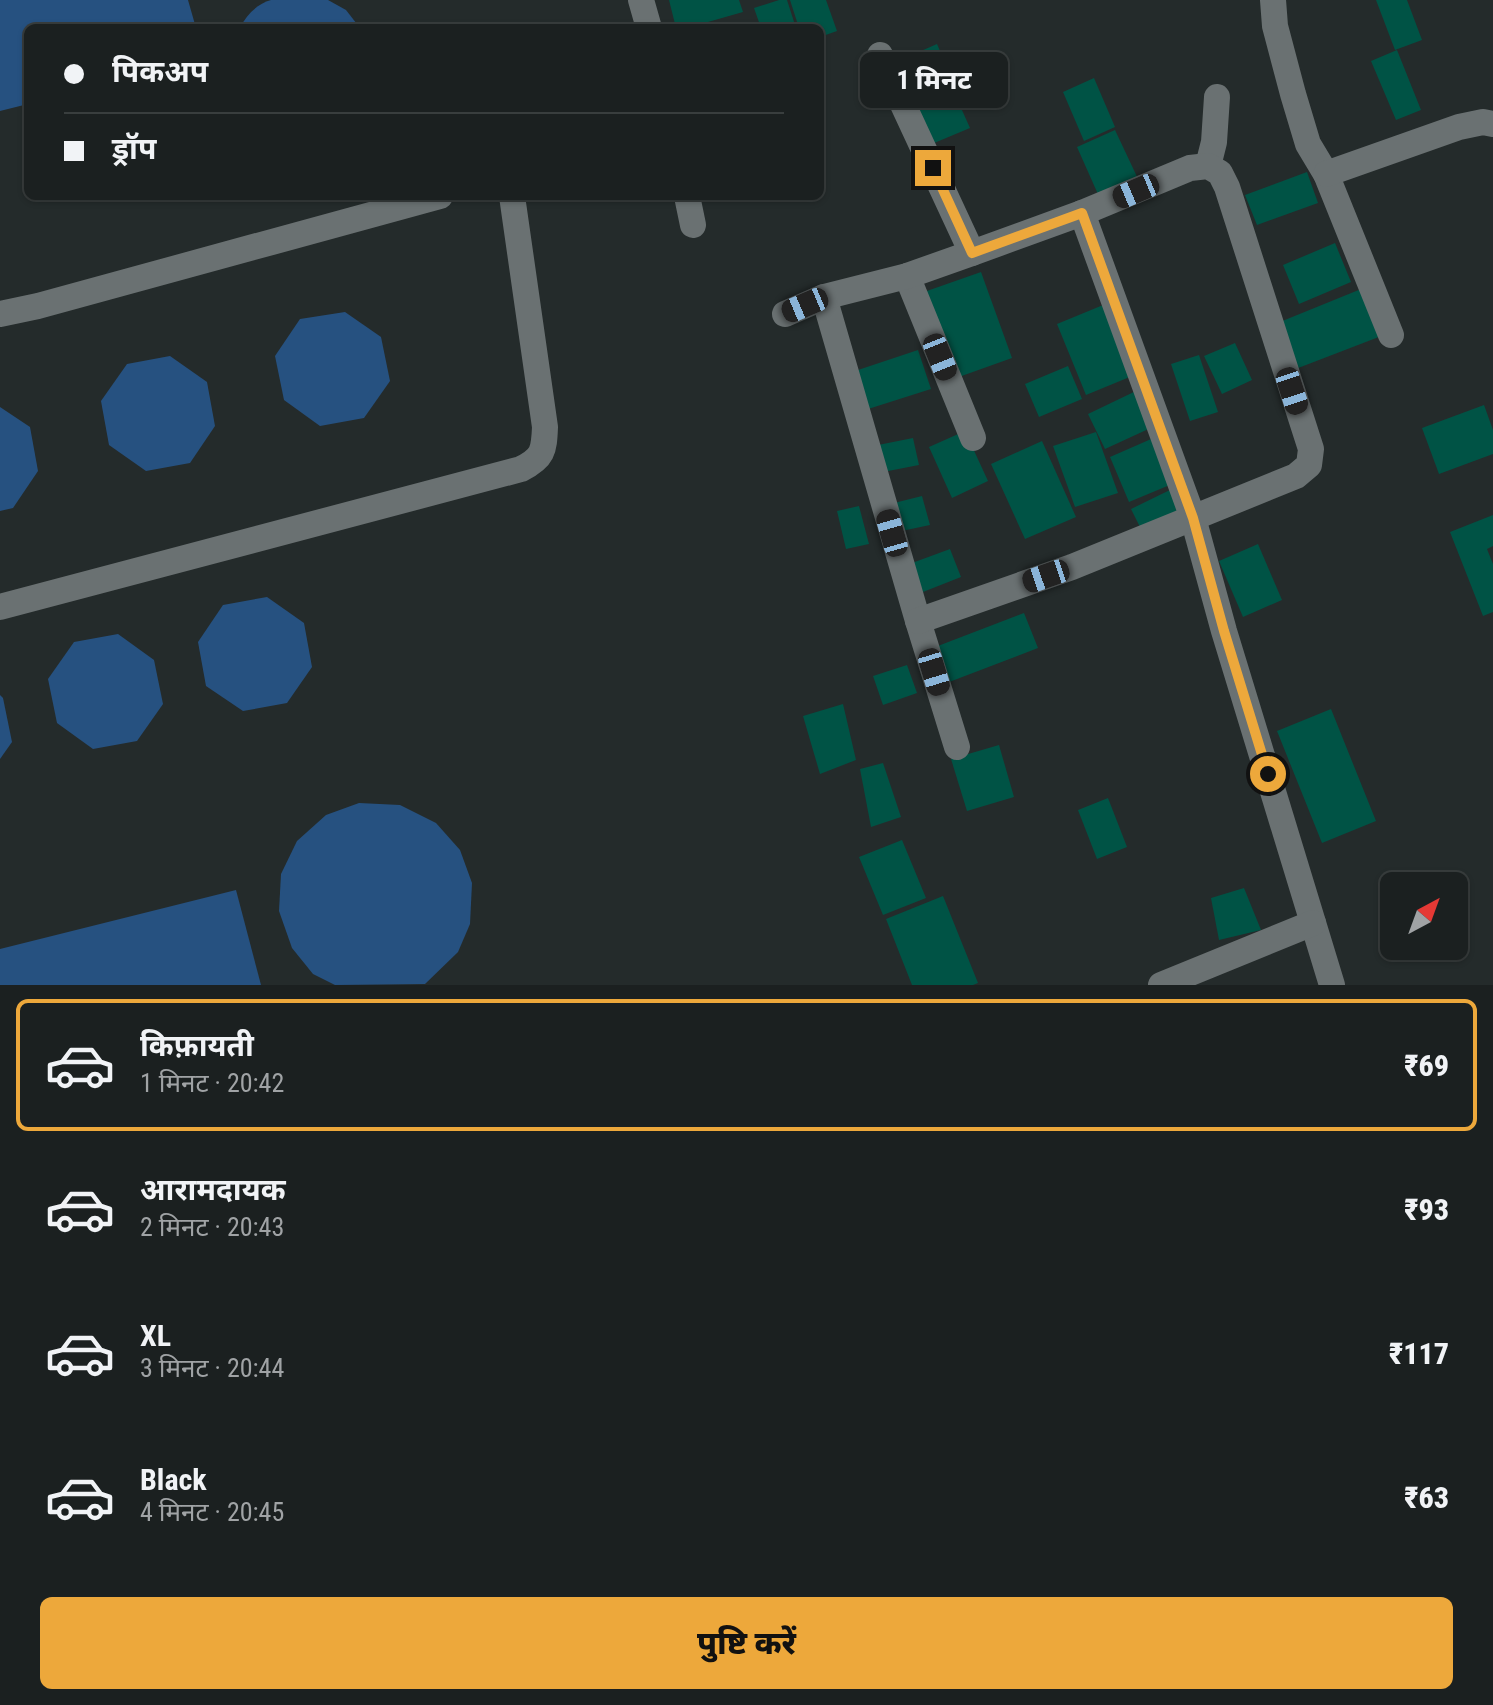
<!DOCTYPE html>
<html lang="hi">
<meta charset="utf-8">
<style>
body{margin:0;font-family:"Roboto Condensed","Noto Sans Devanagari",sans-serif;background:#242829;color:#f1f3f6;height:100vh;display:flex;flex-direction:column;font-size:30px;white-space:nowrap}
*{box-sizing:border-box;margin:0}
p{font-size:26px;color:#a0a3a5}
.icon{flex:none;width:44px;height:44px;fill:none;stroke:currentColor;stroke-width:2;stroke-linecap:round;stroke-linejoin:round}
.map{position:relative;height:985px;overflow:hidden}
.drawer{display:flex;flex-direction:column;background:#1b2020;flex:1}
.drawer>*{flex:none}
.banner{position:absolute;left:24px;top:24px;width:800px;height:176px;border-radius:12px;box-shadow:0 2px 6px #0004,0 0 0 2px #393e3e;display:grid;align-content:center;height:176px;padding:0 40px;background:#1b2020}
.needle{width:52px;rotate:41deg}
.buttons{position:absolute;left:1380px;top:872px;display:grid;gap:16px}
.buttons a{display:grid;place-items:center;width:88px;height:88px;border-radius:12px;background:#1b2020;box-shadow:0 2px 6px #0004,0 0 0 2px #393e3e;font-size:40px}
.end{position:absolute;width:36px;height:36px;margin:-18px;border:10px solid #eda83b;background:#111;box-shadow:0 0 0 4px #111}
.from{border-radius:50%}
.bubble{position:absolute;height:56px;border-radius:12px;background:#1b2020;box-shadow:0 2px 6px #0004,0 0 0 2px #393e3e;font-size:26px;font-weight:800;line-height:56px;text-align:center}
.car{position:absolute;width:24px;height:48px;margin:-24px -12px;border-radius:10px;box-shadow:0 0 6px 2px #0007;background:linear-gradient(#222 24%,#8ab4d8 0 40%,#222 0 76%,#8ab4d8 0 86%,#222 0)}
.banner b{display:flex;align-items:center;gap:28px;height:76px;font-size:30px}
.banner b+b{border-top:2px solid #393e3e}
.banner i{width:20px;height:20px;background:#f1f3f6}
ul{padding:14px 0 0;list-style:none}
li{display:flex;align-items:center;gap:24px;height:132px;margin:0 16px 12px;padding:0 24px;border:4px solid transparent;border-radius:12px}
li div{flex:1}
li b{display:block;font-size:30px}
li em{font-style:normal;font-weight:800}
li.selected{border-color:#eda83b}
li>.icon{width:72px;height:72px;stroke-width:1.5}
.button{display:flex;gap:16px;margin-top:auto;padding:16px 40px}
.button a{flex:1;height:92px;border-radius:12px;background:#eda83b;color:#111;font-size:32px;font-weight:800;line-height:92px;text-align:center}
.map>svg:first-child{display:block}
</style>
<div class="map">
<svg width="1493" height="985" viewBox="0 0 1493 985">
<rect width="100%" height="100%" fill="#242b2b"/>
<g fill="#265180">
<path d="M0,0H188L196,28H28V104L0,111Z"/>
<path d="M271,0H328L346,10L360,28H240C246,15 257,4 271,0Z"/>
<path d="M345,312L381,337L390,381L364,418L320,426L284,400L275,356L300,319Z"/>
<path d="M170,356L207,382L215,426L190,463L146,471L109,445L101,401L127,364Z"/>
<path d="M0,407L30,427L38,471L13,508L0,511Z"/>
<path d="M267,597L304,623L312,667L287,703L243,711L206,686L198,642L223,605Z"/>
<path d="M118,634L154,660L163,704L137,741L93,749L57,723L48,679L74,642Z"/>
<path d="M0,695L3,698L12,742L0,759Z"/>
<path d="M359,803L400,805L436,823L460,850L472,883L470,924L458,952L425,984L335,985L313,974L292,948L279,911L281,874L297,841L326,815Z"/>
<path d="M236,890L261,985H0V949Z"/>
</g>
<g fill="#005345">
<path d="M669,0H739L743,12L687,28H676Z"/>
<path d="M779,0H787L796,28H761L754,8Z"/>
<path d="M790,0H826L837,31L820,37V28H799Z"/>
<path d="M1376,0H1407L1422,40L1395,50Z"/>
<path d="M937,44L954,83L908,103L891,64Z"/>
<path d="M1397,50L1421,110L1396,120L1371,61Z"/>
<path d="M1094,78L1115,127L1084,141L1063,92Z"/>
<path d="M953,90L970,128L927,146L910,108Z"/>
<path d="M1115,130L1140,183L1101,201L1077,147Z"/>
<path d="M1307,172L1318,203L1257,225L1245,195Z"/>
<path d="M1335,243L1351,282L1299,304L1283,265Z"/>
<path d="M981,272L1012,358L956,378L924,292Z"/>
<path d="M1366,287L1384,335L1293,370L1275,324Z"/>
<path d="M1108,303L1137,374L1086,395L1057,324Z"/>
<path d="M1235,343L1252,380L1222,394L1204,356Z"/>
<path d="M918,350L931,389L865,410L852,372Z"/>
<path d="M1199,355L1218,412L1190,421L1171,364Z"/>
<path d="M1068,366L1082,399L1039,417L1025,384Z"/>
<path d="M1138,390L1155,426L1105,449L1088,414Z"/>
<path d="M1484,405L1493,430V454L1439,474L1422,428Z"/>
<path d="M965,431L988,481L952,498L929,447Z"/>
<path d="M1096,432L1118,493L1075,507L1053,446Z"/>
<path d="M1158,436L1177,482L1129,502L1110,457Z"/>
<path d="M913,438L919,465L878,473L873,446Z"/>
<path d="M1042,441L1076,517L1025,539L991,464Z"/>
<path d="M1174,488L1184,508L1141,529L1131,509Z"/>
<path d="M922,496L930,525L897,532L890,504Z"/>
<path d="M859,506L869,544L846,549L837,511Z"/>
<path d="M1493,515V546L1487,549L1493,564V612L1483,616L1450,532Z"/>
<path d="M1258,544L1282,600L1243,617L1219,561Z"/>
<path d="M950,549L961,577L923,592L912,563Z"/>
<path d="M1024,613L1038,648L944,684L930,649Z"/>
<path d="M907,665L917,693L883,705L873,676Z"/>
<path d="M843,704L856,760L820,774L803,716Z"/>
<path d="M1331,709L1376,821L1322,843L1277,731Z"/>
<path d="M999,745L1014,797L967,811L951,759Z"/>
<path d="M883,763L901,817L871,827L860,769Z"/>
<path d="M1108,798L1127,847L1097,859L1078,810Z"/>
<path d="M902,840L926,898L883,915L859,857Z"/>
<path d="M1244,888L1261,930L1219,940L1211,898Z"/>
<path d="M943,896L978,983L973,985H912L886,919Z"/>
</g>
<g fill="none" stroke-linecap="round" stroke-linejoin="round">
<g stroke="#6a7172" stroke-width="26">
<path d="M641,0L649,28"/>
<path d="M1273,0L1275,26L1293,94L1308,144L1326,174L1391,335"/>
<path d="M880,55L972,253"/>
<path d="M1208,166L1214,142L1217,97"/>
<path d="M1326,174L1459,127L1483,122L1493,124"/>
<path d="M687,196L693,225"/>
<path d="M1082,213L1193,518L1224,631L1332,985"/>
<path d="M907,276L973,438"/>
<path d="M824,297L918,621L957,747"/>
<path d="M0,314L38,306L440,196"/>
<path d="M785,314L824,297L907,276L972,253L1082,213L1190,168L1208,166L1220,173L1227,187L1311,449L1309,465L1296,476L1072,567L918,621"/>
<path d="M0,607L521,469C543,458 544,451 545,427L512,196"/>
<path d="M1161,985L1313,923"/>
</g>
</g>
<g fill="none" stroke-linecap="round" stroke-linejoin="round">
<path stroke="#eda83b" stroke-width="10" d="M933,168L972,253L1082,213L1193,518L1224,631L1268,774"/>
</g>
</svg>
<div class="buttons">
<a><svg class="needle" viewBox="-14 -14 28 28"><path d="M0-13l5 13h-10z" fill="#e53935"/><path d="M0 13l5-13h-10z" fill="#a0a3a5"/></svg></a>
</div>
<i class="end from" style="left:1268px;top:774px"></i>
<i class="end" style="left:933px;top:168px"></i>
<div class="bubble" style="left:860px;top:52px;width:148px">1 मिनट</div>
<i class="car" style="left:1136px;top:191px;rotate:247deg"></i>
<i class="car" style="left:805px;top:305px;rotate:247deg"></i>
<i class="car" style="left:940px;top:357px;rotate:158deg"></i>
<i class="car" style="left:1292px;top:391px;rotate:162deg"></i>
<i class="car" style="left:892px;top:533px;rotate:344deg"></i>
<i class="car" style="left:1046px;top:576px;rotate:251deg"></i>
<i class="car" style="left:934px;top:672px;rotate:163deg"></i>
<div class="banner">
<b><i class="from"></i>पिकअप</b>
<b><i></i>ड्रॉप</b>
</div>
</div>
<section class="drawer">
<ul>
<li class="selected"><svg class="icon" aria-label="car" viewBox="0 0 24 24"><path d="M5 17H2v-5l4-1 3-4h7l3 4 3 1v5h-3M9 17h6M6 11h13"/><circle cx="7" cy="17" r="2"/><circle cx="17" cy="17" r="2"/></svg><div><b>किफ़ायती</b><p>1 मिनट · 20:42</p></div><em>₹69</em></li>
<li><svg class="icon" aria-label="car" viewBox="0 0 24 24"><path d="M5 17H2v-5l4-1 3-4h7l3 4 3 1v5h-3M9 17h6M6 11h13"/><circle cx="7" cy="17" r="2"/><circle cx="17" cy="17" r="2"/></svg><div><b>आरामदायक</b><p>2 मिनट · 20:43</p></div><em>₹93</em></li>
<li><svg class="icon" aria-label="car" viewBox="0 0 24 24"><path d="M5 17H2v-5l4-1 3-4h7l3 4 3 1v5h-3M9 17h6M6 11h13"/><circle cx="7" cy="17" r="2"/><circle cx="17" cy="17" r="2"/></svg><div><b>XL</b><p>3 मिनट · 20:44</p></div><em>₹117</em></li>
<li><svg class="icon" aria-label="car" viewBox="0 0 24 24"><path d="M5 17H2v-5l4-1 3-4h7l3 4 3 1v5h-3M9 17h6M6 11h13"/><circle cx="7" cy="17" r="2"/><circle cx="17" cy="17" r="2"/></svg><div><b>Black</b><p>4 मिनट · 20:45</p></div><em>₹63</em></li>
</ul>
<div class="button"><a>पुष्टि करें</a></div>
</section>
